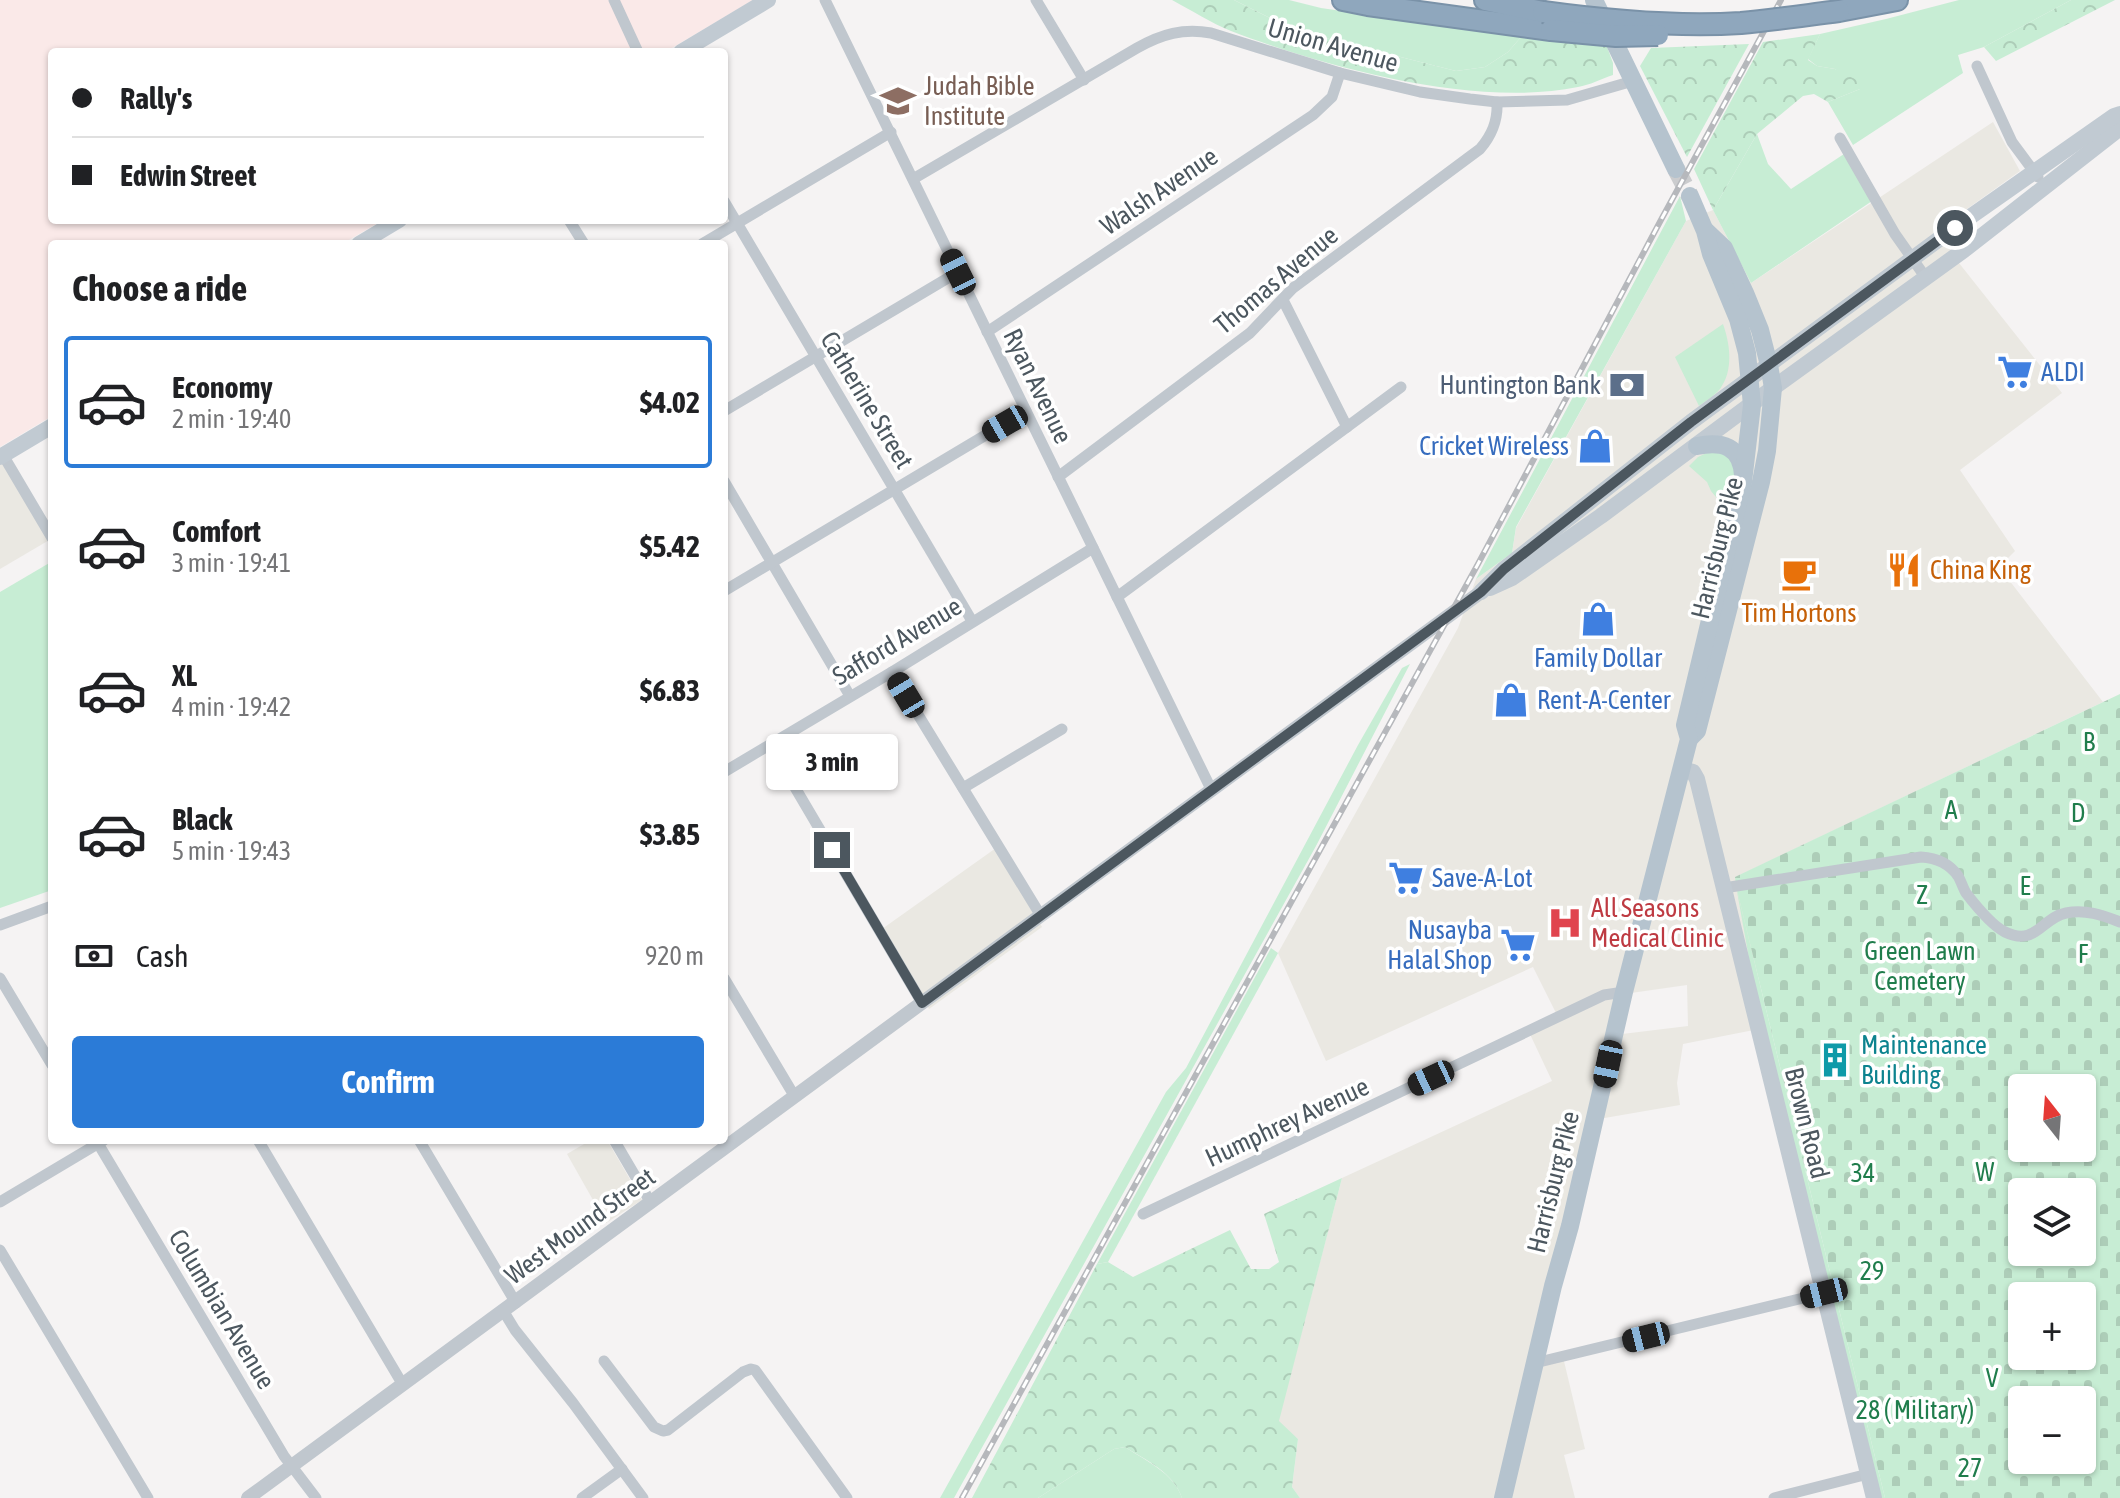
<!DOCTYPE html>
<meta charset="utf-8">
<style>
body{margin:0;font-family:"Asap Condensed",sans-serif;background:#f2f2f2;color:#202124;height:100vh;display:flex;flex-direction:column;font-size:30px;white-space:nowrap}
*{box-sizing:border-box;margin:0}
p{font-size:26px;color:#757577}
.icon{flex:none;width:44px;height:44px;fill:none;stroke:currentColor;stroke-width:2;stroke-linecap:round;stroke-linejoin:round}
.map{position:relative;flex:1;overflow:hidden}
.drawer{position:absolute;left:48px;top:240px;width:680px;height:904px;display:flex;flex-direction:column;background:#fff;border-radius:8px;box-shadow:0 2px 6px #0004}
.drawer>*{flex:none}
.guide{position:absolute;left:48px;top:48px;width:680px;height:176px;border-radius:8px;box-shadow:0 2px 6px #0004;display:grid;align-content:center;height:176px;padding:0 24px;background:#fff}
.needle{width:52px;rotate:343deg}
.tools{position:absolute;left:2008px;top:1074px;display:grid;gap:16px}
.tools a{display:grid;place-items:center;width:88px;height:88px;border-radius:8px;background:#fff;box-shadow:0 2px 6px #0004;font-size:40px}
.end{position:absolute;width:36px;height:36px;margin:-18px;border:10px solid #4c575f;background:#fff;box-shadow:0 0 0 4px #fff}
.from{border-radius:50%}
.bubble{position:absolute;height:56px;border-radius:8px;background:#fff;box-shadow:0 2px 6px #0004;font-size:26px;font-weight:700;line-height:56px;text-align:center}
.car{position:absolute;width:24px;height:48px;margin:-24px -12px;border-radius:10px;box-shadow:0 0 6px 2px #0007;background:linear-gradient(#222 24%,#8ab4d8 0 40%,#222 0 76%,#8ab4d8 0 86%,#222 0)}
.guide b{display:flex;align-items:center;gap:28px;height:76px;font-size:30px}
.guide b+b{border-top:2px solid #e0e0e0}
.guide i{width:20px;height:20px;background:#202124}
ul{padding:0;list-style:none}
li{display:flex;align-items:center;gap:24px;height:132px;margin:0 16px 12px;padding:0 8px;border:4px solid transparent;border-radius:8px}
li div{flex:1}
li b{display:block;font-size:30px}
li em{font-style:normal;font-weight:700}
li.active{border-color:#2b7bd7}
li>.icon{width:72px;height:72px;stroke-width:1.5}
h2{padding:0 24px;font-size:36px;line-height:96px}
.pay{display:flex;align-items:center;gap:20px;height:88px;padding:0 24px;font-size:30px}
.pay p{margin-inline-start:auto}
.primary-button{display:flex;gap:16px;margin-top:auto;padding:16px 24px}
.primary-button a{flex:1;height:92px;border-radius:8px;background:#2b7bd7;color:#fff;font-size:32px;font-weight:700;line-height:92px;text-align:center}
.map>svg:first-child{display:block}
</style>
<div class="map">
<svg width="2120" height="1498" viewBox="0 0 2120 1498">
<defs>
<pattern id="forest-crowns" width="20" height="18" patternUnits="userSpaceOnUse" patternTransform="scale(2)"><rect width="20" height="18" fill="#c7edd4"/><path d="M2 6a3 3 0 1 1 6 0M12 15a3 3 0 1 1 6 0" fill="none" stroke="#adcdb8"/></pattern>
<pattern id="cemetery-stones" width="16" height="16" patternUnits="userSpaceOnUse" patternTransform="scale(2)"><rect width="16" height="16" fill="#c7edd4"/><path d="M2 7V4a2 2 0 0 1 4 0v3zM10 15v-3a2 2 0 0 1 4 0v3z" fill="#adcdb8"/></pattern>
</defs>
<rect width="100%" height="100%" fill="#f5f3f3"/>
<g fill="#eae8e2" fill-rule="evenodd">
<path d="M1993,122L2020,171L1939,229L1959,263L2062,393L1960,470L2015,551L1999,567L2103,702L1736,877L1769,1027L1683,1044L1677,1083L1680,1105L1593,1120L1534,1362L1563,1357L1585,1449L1564,1455L1575,1498H1300L1292,1487L1298,1439L1278,1422L1342,1178L1552,1081L1528,1030L1557,1015L1533,967L1326,1061L1278,953L1458,628L1476,579L1512,553L1516,528L1686,221L1713,210L1751,283ZM1687,985L1688,1026L1614,1035L1624,994Z"/>
<path d="M0,453L51,539L0,569Z"/>
<path d="M996,848L1042,927L929,1009L882,929Z"/>
<path d="M591,1140H607L642,1200L606,1223L567,1154Z"/>
</g>
<path fill="#fae9e8" d="M0,0H753L665,52H52V220H383L342,244H52V416L0,447Z"/>
<g fill="#c7edd4">
<path d="M1234,0H1289L1321,8L1521,37L1508,52L1485,67L1456,71L1294,30Z"/>
<path d="M1959,0H2071L1984,47L1958,55L1963,73L1853,145L1828,102L1860,89L1835,69L1817,66L1808,59L1820,34L1886,19Z"/>
<path d="M1757,134L1768,164L1791,189L1844,154L1872,201L1751,283L1713,210Z"/>
<path d="M1680,196L1686,221L1516,527L1512,553L1476,579Z"/>
<path d="M1723,324C1730,344 1734,370 1720,389C1715,395 1706,401 1699,406L1675,357Z"/>
<path d="M1713,450L1728,455L1738,475L1725,519L1722,515L1721,503L1711,491L1707,482L1689,466L1698,457Z"/>
<path d="M51,562L52,890L0,908V592Z"/>
<path d="M1410,664L1316,846L954,1498H940L1166,1092L1186,1068L1358,745L1402,668Z"/>
<path d="M1736,886L1885,1498H1881L1752,975Z"/>
<path d="M1271,948L1278,953L1108,1262L1097,1264Z"/>
<path d="M1125,1447C1146,1461 1174,1473 1182,1498H1038L1114,1449Z"/>
</g>
<g fill="url(#forest-crowns)">
<path d="M1172,0H1234L1294,30L1456,71L1485,67L1508,52L1521,37L1606,44L1613,63V75C1601,79 1590,85 1578,87C1475,108 1328,68 1231,31C1211,23 1191,10 1172,0Z"/>
<path d="M2071,0H2115L1996,61L1984,47Z"/>
<path d="M1820,34L1808,60L1817,66L1835,69L1863,83L1860,89L1828,102L1814,94L1803,96L1757,134L1713,210L1694,169L1763,42Z"/>
<path d="M1749,44L1687,157L1640,66L1651,48Z"/>
<path d="M1342,1178L1279,1421L1298,1439L1292,1487L1300,1498H1182C1174,1473 1146,1460 1125,1447L1114,1449L1038,1498H972L1097,1264L1108,1262L1133,1277L1230,1230L1251,1269H1269L1279,1262L1264,1214Z"/>
</g>
<path fill="url(#cemetery-stones)" fill-rule="evenodd" d="M2120,694V1498H1885L1736,886L1735,877ZM2022,1088H2082V1148H2022ZM2022,1192H2082V1252H2022ZM2022,1296H2082V1356H2022ZM2022,1400H2082V1460H2022Z"/>
<g fill="none" stroke-linecap="round" stroke-linejoin="round">
<path stroke="#cbccce" stroke-width="18" stroke-dasharray="18 9" stroke-linecap="butt" d="M1676,169L1690,196"/>
<g stroke="#7a92a8" stroke-width="24">
<g id="motorway">
<path d="M1343,0L1368,5L1551,30"/>
<path d="M1485,0L1543,12"/>
<path d="M1839,11L1897,0"/>
</g>
</g>
<g stroke="#c0c7ce" stroke-width="11">
<path d="M614,0L638,52"/>
<path d="M825,0L1212,791"/>
<path d="M1036,0L1084,80"/>
<path d="M1977,66L2012,142L2038,177"/>
<path d="M1840,138L1895,234L1926,278"/>
<path d="M913,179L1137,48C1162,34 1183,28 1211,33L1340,73L1420,92L1470,99L1497,102L1567,100L1633,81"/>
<path d="M724,201L972,621"/>
<path d="M569,220L584,244"/>
<path d="M702,244L891,132"/>
<path d="M1283,300L1347,427"/>
<path d="M987,332L1313,115L1332,97L1340,73"/>
<path d="M724,411L958,272"/>
<path d="M3,455L52,538"/>
<path d="M1058,477L1250,333L1293,288L1480,149C1492,135 1498,121 1497,102"/>
<path d="M724,481L850,696"/>
<path d="M724,591L1026,411"/>
<path d="M1117,597L1401,387"/>
<path d="M892,672L1041,916"/>
<path d="M770,745L922,1003"/>
<path d="M724,772L892,672L1093,548"/>
<path d="M963,788L1062,729"/>
<path d="M1724,888L1921,857C1937,858 1949,863 1958,876C1961,881 1963,888 1966,893C1976,906 1991,925 2005,932C2036,947 2041,918 2066,913C2085,909 2102,915 2120,922"/>
<path d="M0,925L52,906"/>
<path d="M0,978L52,1065"/>
<path d="M724,978L795,1097"/>
<path d="M96,1140L284,1456L316,1498"/>
<path d="M258,1140L403,1385"/>
<path d="M419,1140L516,1303"/>
<path d="M614,1140L651,1203"/>
<path d="M0,1202L104,1140"/>
<path d="M1143,1214L1604,995L1624,992"/>
<path d="M0,1250L148,1498"/>
<path d="M504,1312L515,1330L573,1403L643,1498"/>
<path d="M604,1361L654,1427L663,1431L668,1430L743,1372L751,1369L755,1370L847,1498"/>
<path d="M1535,1363L1824,1293"/>
<path d="M582,1498L622,1469"/>
<path d="M1774,1498L1868,1474"/>
</g>
<path stroke="#c0c7ce" stroke-width="14" d="M248,1498L1481,592"/>
<g stroke="#c1cad2" stroke-width="16">
<path d="M681,52L768,0"/>
<path d="M359,244L399,220"/>
<path d="M0,457L52,426"/>
<path d="M1490,588L1512,578L1601,516L1773,388L1964,250L2120,128"/>
<path d="M1481,592L1504,569L1691,422L1950,231L2114,116L2120,114"/>
<path d="M1682,769L1693,772L1697,779L1874,1498"/>
</g>
<g stroke="#b5c3ce" stroke-width="18">
<path d="M1594,0L1676,169"/>
<path d="M1697,446C1722,441 1741,446 1743,475"/>
<path d="M1689,739L1697,731L1761,482L1767,451L1773,388L1769,365L1760,330L1745,293L1724,248L1706,231"/>
<path d="M1503,1498L1553,1286L1570,1226L1624,992L1689,739L1685,725L1743,482L1752,405L1747,353L1738,319L1711,254L1705,231L1690,196"/>
</g>
<use href="#motorway" stroke="#8fa7bd" stroke-width="20"/>
<g stroke="#b6b8bc" stroke-width="6">
<path id="rail" d="M962,1498L1478,564L1662,218L1781,0"/>
</g>
<use href="#rail" stroke="#fff" stroke-width="3" stroke-dasharray="9" stroke-linecap="butt"/>
<g stroke="#7a92a8" stroke-width="24" stroke-linecap="butt">
<g id="motorway-bridge">
<path d="M1543,12C1608,21 1675,27 1741,23C1774,20 1807,15 1839,11"/>
<path d="M1551,30L1616,36L1658,35"/>
</g>
</g>
<use href="#motorway-bridge" stroke="#8fa7bd" stroke-width="20"/>
</g>
<g fill="none" stroke-linecap="round" stroke-linejoin="round">
<path stroke="#4c575f" stroke-width="10" d="M832,850L922,1003L1481,592L1504,569L1691,422L1955,228"/>
</g>
<defs>
<g id="school-bare" transform="scale(2.76)"><path d="M0-5L7-2L0 1L-7-2ZM-4 1L0 2.5L4 1V4Q0 6-4 4Z" fill="#8d6e63" stroke="#fff" stroke-width="2.5" paint-order="stroke"/></g>
<g id="supermarket-bare" transform="scale(2.76)"><path d="M-6-5.5h2.5l.6 2H6L4.5 2H-2.5L-4.4-4H-6ZM-1.5 3.2a1.3 1.3 0 1 0 .1 0ZM3 3.2a1.3 1.3 0 1 0 .1 0Z" fill="#3f7fe0" stroke="#fff" stroke-width="2.5" paint-order="stroke"/></g>
<g id="bank-bare" transform="scale(2.76)"><path d="M-6-4H6V4H-6ZM0-2.3a2.3 2.3 0 1 0 0 4.6a2.3 2.3 0 1 0 0-4.6Z" fill="#5c6f8a" stroke="#fff" stroke-width="2.5" paint-order="stroke"/></g>
<g id="shop-bare" transform="scale(2.76)"><path d="M-5-2.5h2.3a2.7 3.5 0 0 1 5.4 0H5L5.5 6h-11ZM-1.5-2.5h3a1.5 2.3 0 0 0-3 0Z" fill="#3f7fe0" stroke="#fff" stroke-width="2.5" paint-order="stroke"/></g>
<g id="restaurant-bare" transform="scale(2.76)"><path d="M-5-6h1v4h1v-4h1v4h1v-4h1v5L-1.5 .5V6h-2V.5L-5-1ZM5-6V6H3V1.5H1.5Q1.5-4 5-6Z" fill="#e8710a" stroke="#fff" stroke-width="2.5" paint-order="stroke"/></g>
<g id="cafe-bare" transform="scale(2.76)"><path d="M-5.5-4.5H6V0H3Q3 3.5 0 3.5H-2.5Q-5.5 3.5-5.5 0ZM3-3.2v2h1.7v-2ZM-6 4.5H4V6H-6Z" fill="#e8710a" stroke="#fff" stroke-width="2.5" paint-order="stroke"/></g>
<g id="hospital-bare" transform="scale(2.76)"><path d="M-5-5h3v3.5h4V-5h3V5h-3V1.5h-4V5h-3Z" fill="#e0444e" stroke="#fff" stroke-width="2.5" paint-order="stroke"/></g>
<g id="building-bare" transform="scale(2.76)"><path d="M-4-6H4V6H1V3H-1V6H-4ZM-2.5-4.3h1.7v1.8h-1.7ZM.8-4.3h1.7v1.8H.8ZM-2.5-1h1.7V.8h-1.7ZM.8-1h1.7V.8H.8Z" fill="#0f9aa8" stroke="#fff" stroke-width="2.5" paint-order="stroke"/></g>
</defs>
<g fill-rule="evenodd">
<use href="#school-bare" x="898" y="101"/>
<use href="#supermarket-bare" x="2015" y="372"/>
<use href="#bank-bare" x="1627" y="385"/>
<use href="#shop-bare" x="1595" y="446"/>
<use href="#restaurant-bare" x="1904" y="570"/>
<use href="#cafe-bare" x="1799" y="574"/>
<use href="#shop-bare" x="1598" y="619"/>
<use href="#shop-bare" x="1511" y="700"/>
<use href="#supermarket-bare" x="1406" y="878"/>
<use href="#hospital-bare" x="1565" y="923"/>
<use href="#supermarket-bare" x="1518" y="945"/>
<use href="#building-bare" x="1835" y="1060"/>
</g>
<g text-anchor="middle" dominant-baseline="central" stroke-width="7" stroke-linejoin="round" paint-order="stroke">
<g font-size="26" fill="#4c575f" stroke="#fff">
<text transform="translate(1333 45) rotate(16)">Union Avenue</text>
<text transform="translate(1159 191) rotate(-34)">Walsh Avenue</text>
<text transform="translate(1276 280) rotate(-40)">Thomas Avenue</text>
<text transform="translate(1038 386) rotate(64)">Ryan Avenue</text>
<text transform="translate(867 400) rotate(59)">Catherine Street</text>
<text transform="translate(1717 548) rotate(-76)">Harrisburg Pike</text>
<text transform="translate(897 641) rotate(-31)">Safford Avenue</text>
<text transform="translate(1287 1122) rotate(-25)">Humphrey Avenue</text>
<text transform="translate(1807 1123) rotate(76)">Brown Road</text>
<text transform="translate(1553 1182) rotate(-76)">Harrisburg Pike</text>
<text transform="translate(580 1226) rotate(-36)">West Mound Street</text>
<text transform="translate(222 1309) rotate(59)">Columbian Avenue</text>
</g>
<g font-size="26" fill="#785e54" stroke="#fff" text-anchor="start">
<text x="924" y="86">Judah Bible<tspan x="924" dy="30">Institute</tspan></text>
</g>
<g font-size="26" fill="#366cbe" stroke="#fff" text-anchor="start">
<text x="2041" y="372">ALDI</text>
<text x="1569" y="446" text-anchor="end">Cricket Wireless</text>
<text x="1598" y="658" text-anchor="middle">Family Dollar</text>
<text x="1537" y="700">Rent-A-Center</text>
<text x="1432" y="878">Save-A-Lot</text>
<text x="1492" y="930" text-anchor="end">Nusayba<tspan x="1492" dy="30">Halal Shop</tspan></text>
</g>
<g font-size="26" fill="#4e5e75" stroke="#fff" text-anchor="end">
<text x="1601" y="385">Huntington Bank</text>
</g>
<g font-size="26" fill="#c56008" stroke="#fff" text-anchor="start">
<text x="1930" y="570">China King</text>
<text x="1799" y="613" text-anchor="middle">Tim Hortons</text>
</g>
<g font-size="26" fill="#207d4c" stroke="#fff">
<text x="2089" y="742">B</text>
<text x="1951" y="810">A</text>
<text x="2078" y="813">D</text>
<text x="2025" y="886">E</text>
<text x="1922" y="895">Z</text>
<text x="1920" y="951">Green Lawn<tspan x="1920" dy="30">Cemetery</tspan></text>
<text x="2083" y="954">F</text>
<text x="1985" y="1172">W</text>
<text x="1863" y="1173">34</text>
<text x="1872" y="1271">29</text>
<text x="1992" y="1378">V</text>
<text x="1915" y="1410">28 ( Military)</text>
<text x="1970" y="1468">27</text>
</g>
<g font-size="26" fill="#be3a42" stroke="#fff" text-anchor="start">
<text x="1591" y="908">All Seasons<tspan x="1591" dy="30">Medical Clinic</tspan></text>
</g>
<g font-size="26" fill="#0d838f" stroke="#fff" text-anchor="start">
<text x="1861" y="1045">Maintenance<tspan x="1861" dy="30">Building</tspan></text>
</g>
</g>
</svg>
<div class="tools">
<a><svg class="needle" viewBox="-14 -14 28 28"><path d="M0-13l5 13h-10z" fill="#e53935"/><path d="M0 13l5-13h-10z" fill="#757577"/></svg></a>
<a><svg class="icon" aria-label="layers" viewBox="0 0 24 24"><path d="M12 4l9 5-9 5-9-5zM3 14l9 5 9-5"/></svg></a>
<a>+</a>
<a>−</a>
</div>
<i class="end from" style="left:1955px;top:228px"></i>
<i class="end" style="left:832px;top:850px"></i>
<div class="bubble" style="left:766px;top:734px;width:132px">3 min</div>
<i class="car" style="left:958px;top:272px;rotate:334deg"></i>
<i class="car" style="left:1005px;top:424px;rotate:240deg"></i>
<i class="car" style="left:906px;top:695px;rotate:329deg"></i>
<i class="car" style="left:1608px;top:1064px;rotate:192deg"></i>
<i class="car" style="left:1431px;top:1078px;rotate:245deg"></i>
<i class="car" style="left:1824px;top:1293px;rotate:256deg"></i>
<i class="car" style="left:1646px;top:1337px;rotate:256deg"></i>
<div class="guide">
<b><i class="from"></i>Rally's</b>
<b><i></i>Edwin Street</b>
</div>
<section class="drawer">
<h2>Choose a ride</h2>
<ul>
<li class="active"><svg class="icon" aria-label="car" viewBox="0 0 24 24"><path d="M5 17H2v-5l4-1 3-4h7l3 4 3 1v5h-3M9 17h6M6 11h13"/><circle cx="7" cy="17" r="2"/><circle cx="17" cy="17" r="2"/></svg><div><b>Economy</b><p>2 min · 19:40</p></div><em>$4.02</em></li>
<li><svg class="icon" aria-label="car" viewBox="0 0 24 24"><path d="M5 17H2v-5l4-1 3-4h7l3 4 3 1v5h-3M9 17h6M6 11h13"/><circle cx="7" cy="17" r="2"/><circle cx="17" cy="17" r="2"/></svg><div><b>Comfort</b><p>3 min · 19:41</p></div><em>$5.42</em></li>
<li><svg class="icon" aria-label="car" viewBox="0 0 24 24"><path d="M5 17H2v-5l4-1 3-4h7l3 4 3 1v5h-3M9 17h6M6 11h13"/><circle cx="7" cy="17" r="2"/><circle cx="17" cy="17" r="2"/></svg><div><b>XL</b><p>4 min · 19:42</p></div><em>$6.83</em></li>
<li><svg class="icon" aria-label="car" viewBox="0 0 24 24"><path d="M5 17H2v-5l4-1 3-4h7l3 4 3 1v5h-3M9 17h6M6 11h13"/><circle cx="7" cy="17" r="2"/><circle cx="17" cy="17" r="2"/></svg><div><b>Black</b><p>5 min · 19:43</p></div><em>$3.85</em></li>
</ul>
<div class="pay"><svg class="icon" aria-label="cash" viewBox="0 0 24 24"><path d="M3 7h18v10H3z"/><circle cx="12" cy="12" r="2"/></svg>Cash<p>920 m</p></div>
<div class="primary-button"><a>Confirm</a></div>
</section>
</div>
